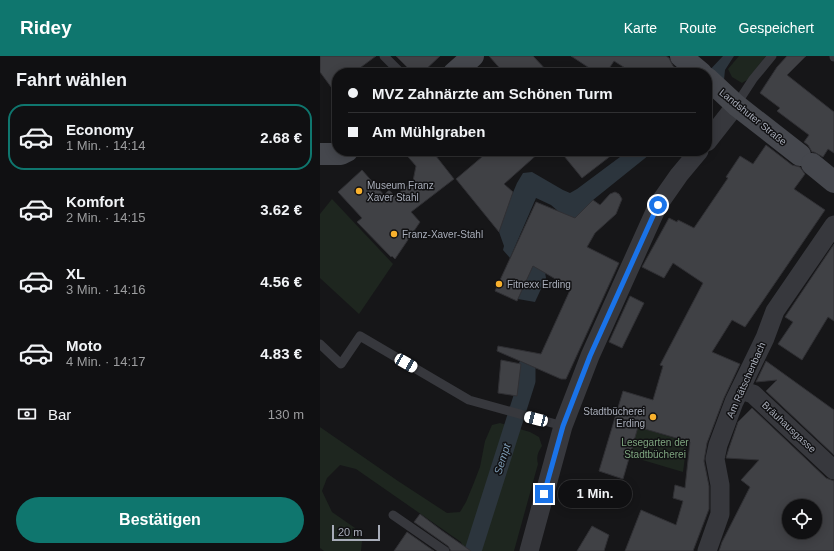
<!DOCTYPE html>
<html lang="de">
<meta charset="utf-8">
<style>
body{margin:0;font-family:Arial,sans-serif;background:#1e1e20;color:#f1f3f6;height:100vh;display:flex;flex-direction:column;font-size:15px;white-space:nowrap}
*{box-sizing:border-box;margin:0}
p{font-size:13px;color:#9c9d9f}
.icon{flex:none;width:22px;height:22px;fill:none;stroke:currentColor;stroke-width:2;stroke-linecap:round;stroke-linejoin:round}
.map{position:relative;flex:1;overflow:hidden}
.panel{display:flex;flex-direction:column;background:#101012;width:320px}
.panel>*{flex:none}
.hud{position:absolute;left:12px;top:12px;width:380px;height:88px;border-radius:16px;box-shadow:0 2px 10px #0003,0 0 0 1px #303032;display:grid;align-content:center;height:88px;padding:0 16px;background:#101012}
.fabs{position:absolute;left:462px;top:443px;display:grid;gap:8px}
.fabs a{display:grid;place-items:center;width:40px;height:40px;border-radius:50%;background:#101012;box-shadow:0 2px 10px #0003,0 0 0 1px #303032;font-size:20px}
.scale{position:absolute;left:12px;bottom:10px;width:48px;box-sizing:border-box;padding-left:4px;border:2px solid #a8adb9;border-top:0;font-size:11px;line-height:14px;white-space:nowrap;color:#a8adb9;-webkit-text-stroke:3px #111113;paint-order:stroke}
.end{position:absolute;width:18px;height:18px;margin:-9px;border:5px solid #1a73e8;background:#fff;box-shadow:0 0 0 2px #fff}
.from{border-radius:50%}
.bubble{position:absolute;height:28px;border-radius:14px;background:#101012;box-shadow:0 2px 10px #0003,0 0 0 1px #303032;font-size:13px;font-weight:600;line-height:28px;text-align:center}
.car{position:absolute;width:12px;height:24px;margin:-12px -6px;border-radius:5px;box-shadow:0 0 3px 1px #0007;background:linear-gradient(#fff 24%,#345 0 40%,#fff 0 76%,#345 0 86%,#fff 0)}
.hud b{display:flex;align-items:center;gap:14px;height:38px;font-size:15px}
.hud b+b{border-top:1px solid #303032}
.hud i{width:10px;height:10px;background:#f1f3f6}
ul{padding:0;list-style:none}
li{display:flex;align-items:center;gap:12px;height:66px;margin:0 8px 6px;padding:0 8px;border:2px solid transparent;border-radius:16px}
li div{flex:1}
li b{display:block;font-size:15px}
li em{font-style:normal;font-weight:600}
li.active{border-color:#0f766e}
li>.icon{width:36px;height:36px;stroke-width:1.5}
h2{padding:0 16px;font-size:18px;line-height:48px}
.pay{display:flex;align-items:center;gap:10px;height:44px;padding:0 16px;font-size:15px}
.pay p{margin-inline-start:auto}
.button{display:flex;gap:8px;margin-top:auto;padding:8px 16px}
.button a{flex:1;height:46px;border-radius:24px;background:#0f766e;color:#fff;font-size:16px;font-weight:600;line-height:46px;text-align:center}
header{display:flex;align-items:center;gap:24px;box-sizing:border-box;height:56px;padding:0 20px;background:#0f766e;color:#fff}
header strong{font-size:19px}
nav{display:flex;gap:22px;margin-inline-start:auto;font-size:14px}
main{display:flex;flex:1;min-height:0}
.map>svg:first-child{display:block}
</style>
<header>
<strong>Ridey</strong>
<nav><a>Karte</a><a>Route</a><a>Gespeichert</a></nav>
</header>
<main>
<section class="panel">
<h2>Fahrt wählen</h2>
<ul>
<li class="active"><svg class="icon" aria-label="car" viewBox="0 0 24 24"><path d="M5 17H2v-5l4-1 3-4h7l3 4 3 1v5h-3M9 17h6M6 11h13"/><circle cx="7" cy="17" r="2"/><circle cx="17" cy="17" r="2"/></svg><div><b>Economy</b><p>1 Min. · 14:14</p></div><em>2.68 €</em></li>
<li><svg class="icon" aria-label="car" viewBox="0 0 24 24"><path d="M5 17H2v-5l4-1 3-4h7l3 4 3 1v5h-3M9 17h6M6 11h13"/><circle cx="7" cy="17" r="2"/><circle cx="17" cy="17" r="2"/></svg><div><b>Komfort</b><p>2 Min. · 14:15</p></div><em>3.62 €</em></li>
<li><svg class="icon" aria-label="car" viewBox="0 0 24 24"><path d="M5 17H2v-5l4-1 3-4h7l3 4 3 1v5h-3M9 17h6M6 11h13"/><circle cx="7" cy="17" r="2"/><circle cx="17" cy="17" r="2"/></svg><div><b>XL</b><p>3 Min. · 14:16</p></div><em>4.56 €</em></li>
<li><svg class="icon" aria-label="car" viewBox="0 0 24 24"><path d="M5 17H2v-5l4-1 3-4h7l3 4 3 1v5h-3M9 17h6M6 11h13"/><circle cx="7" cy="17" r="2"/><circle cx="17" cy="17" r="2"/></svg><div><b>Moto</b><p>4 Min. · 14:17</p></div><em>4.83 €</em></li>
</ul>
<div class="pay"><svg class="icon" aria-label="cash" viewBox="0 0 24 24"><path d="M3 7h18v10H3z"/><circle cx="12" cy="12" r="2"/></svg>Bar<p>130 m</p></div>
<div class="button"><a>Bestätigen</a></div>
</section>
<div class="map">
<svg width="514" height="495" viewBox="0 0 514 495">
<rect width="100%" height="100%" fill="#161618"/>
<g fill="#1e261f">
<path d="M419,0H446L427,24L422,27L412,21L408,13Z"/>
<path d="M12,143L73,208L39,258L0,222V158Z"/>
<path d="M180,367L210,376L219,381L222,390C218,396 216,401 218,408L194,495H144L141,486L36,413L20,409L7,422L2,435L12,456L35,472L42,485L41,495H4L0,492V371L78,425L127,457L140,456L146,446L153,429L160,411L165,385L172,369Z"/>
<path d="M318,371L367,386L363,416L309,400Z"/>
</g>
<g fill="#2c353d">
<path d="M403,0H414L405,14L404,24L387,44V17Z"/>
<path d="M308,95H334L273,144L255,163L231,171L238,155L231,149L216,142L190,202L183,194L184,190L179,176L189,146L197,127L203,117L212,116L243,134L250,137L257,133Z"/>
<path d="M221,192L226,222L215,246L198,243Z"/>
</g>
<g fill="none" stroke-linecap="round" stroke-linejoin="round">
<path stroke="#2c353d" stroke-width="17" d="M153,495L207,325V310"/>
</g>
<g fill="#404145" stroke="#303034" fill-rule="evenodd">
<path d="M0,0H56L33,17H17V39L0,16Z"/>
<path d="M76,0H120L102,17H93Z"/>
<path d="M169,0H213L229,17H184Z"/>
<path d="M251,0H346L349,2L353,10L362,17H313L294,5L286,17H277Z"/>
<path d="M467,0H486L467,19L514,56V97L508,93L503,101L494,96H492L488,89L484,86L489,79L457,55L460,52L440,37L457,11Z"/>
<path d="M446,89L472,109L480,111L485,118L474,133L505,154L425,271L412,264L392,296L420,308L404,342L387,387L384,405L389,430V453L373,495H305L321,454L356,469L363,445L353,442L355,429L365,432L370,386L318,371L303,423L279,415L303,335L333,344L343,310L340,309L383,227L353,207L344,222L322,211L349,162L357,166L358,164L374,172L408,122L406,121L420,100L433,108Z"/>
<path d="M83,95H112L134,123L91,156L100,166L75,203L72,200L71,201L37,166L42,162L18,136L42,114L64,139L69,134L75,140L93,125L96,110Z"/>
<path d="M169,95H221L184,128L193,136L179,176L136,123Z"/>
<path d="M240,95H297L262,122Z"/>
<path d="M295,136L299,138L302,143L296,158L275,177L267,191L299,207L246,323H241L177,295L178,290L221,298L251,232L213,210L197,245L175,235L216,146L255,162L273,144L280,149L290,138Z"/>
<path d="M514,188V265L508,261L482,304L458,288L473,266L465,261Z"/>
<path d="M310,240L324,247L302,292L289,286Z"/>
<path d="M181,304L201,308L197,340L178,337Z"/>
<path d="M446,305L514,354V399L446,335L457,324L436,326Z"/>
<path d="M432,352L506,422L514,425V495H399L402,486L430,431L421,424L439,404L406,402L409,392L418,366ZM469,450H495V476H469Z"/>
<path d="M100,458L121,474L151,495H131L128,490L94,466Z"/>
<path d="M272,470L289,479L284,495H257Z"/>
<path d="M87,476L114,495H74Z"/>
</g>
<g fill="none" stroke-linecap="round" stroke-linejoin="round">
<g stroke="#37383d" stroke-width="9">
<path d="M64,0L81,17"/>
<path d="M514,0V1"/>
<path d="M416,49L433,23L452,0"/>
<path d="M0,288L21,308L40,280L149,344L243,370"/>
<path d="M73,459L125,495"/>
</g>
<g stroke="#37383d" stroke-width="19">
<path d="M387,86L416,49"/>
<path d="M420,334L433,338L514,414"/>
<path d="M209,495L243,370L270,300L338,149L359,119L379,95"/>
<path d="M387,495L400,458V429L395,403L398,389L414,346L445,282L455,255L514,169"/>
</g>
<g stroke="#45474d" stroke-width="22">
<path d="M361,0L381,17"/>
<path d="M134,17L153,0"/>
<path d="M387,22L416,49L480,99"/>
<path d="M0,98H21L27,95"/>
<path d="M492,108L514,126"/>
</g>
</g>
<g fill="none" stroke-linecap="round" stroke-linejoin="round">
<path stroke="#1a73e8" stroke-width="5" d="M224,438L243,370L270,300L338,149"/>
</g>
<g fill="#f9b12d" stroke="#111113" stroke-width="1.5">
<circle cx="39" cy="135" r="4"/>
<circle cx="74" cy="178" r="4"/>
<circle cx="179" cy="228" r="4"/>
<circle cx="333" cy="361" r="4"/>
</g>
<g text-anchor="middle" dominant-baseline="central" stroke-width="3" stroke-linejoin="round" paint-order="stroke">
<g font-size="10" fill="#a8adb9" stroke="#111113">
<text transform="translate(433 61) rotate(39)">Landshuter Straße</text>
<text transform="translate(426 324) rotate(-66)">Am Rätschenbach</text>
<text transform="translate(469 371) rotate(43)">Bräuhausgasse</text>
</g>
<g font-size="10" fill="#a8adb9" stroke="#111113" text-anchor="start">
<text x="47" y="129">Museum Franz<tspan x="47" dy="12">Xaver Stahl</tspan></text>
<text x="82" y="178">Franz-Xaver-Stahl</text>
<text x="187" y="228">Fitnexx Erding</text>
<text x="325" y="355" text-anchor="end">Stadtbücherei<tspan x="325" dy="12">Erding</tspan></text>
</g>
<g font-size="10" fill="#7ea57f" stroke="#111113">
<text x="335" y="386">Lesegarten der<tspan x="335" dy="12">Stadtbücherei</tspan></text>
</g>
<g font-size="11" font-style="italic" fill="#7d9cb5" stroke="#111113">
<text transform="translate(182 403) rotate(-72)">Sempt</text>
</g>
</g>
</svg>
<div class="fabs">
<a><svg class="icon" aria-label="locate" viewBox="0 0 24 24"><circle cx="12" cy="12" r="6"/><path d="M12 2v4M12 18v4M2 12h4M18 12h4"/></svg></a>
</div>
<div class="scale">20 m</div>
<i class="end from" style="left:338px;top:149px"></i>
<i class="end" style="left:224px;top:438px"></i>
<div class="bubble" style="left:238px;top:424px;width:74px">1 Min.</div>
<i class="car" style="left:86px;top:307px;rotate:120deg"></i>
<i class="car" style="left:216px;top:363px;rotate:285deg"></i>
<div class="hud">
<b><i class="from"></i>MVZ Zahnärzte am Schönen Turm</b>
<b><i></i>Am Mühlgraben</b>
</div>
</div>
</main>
